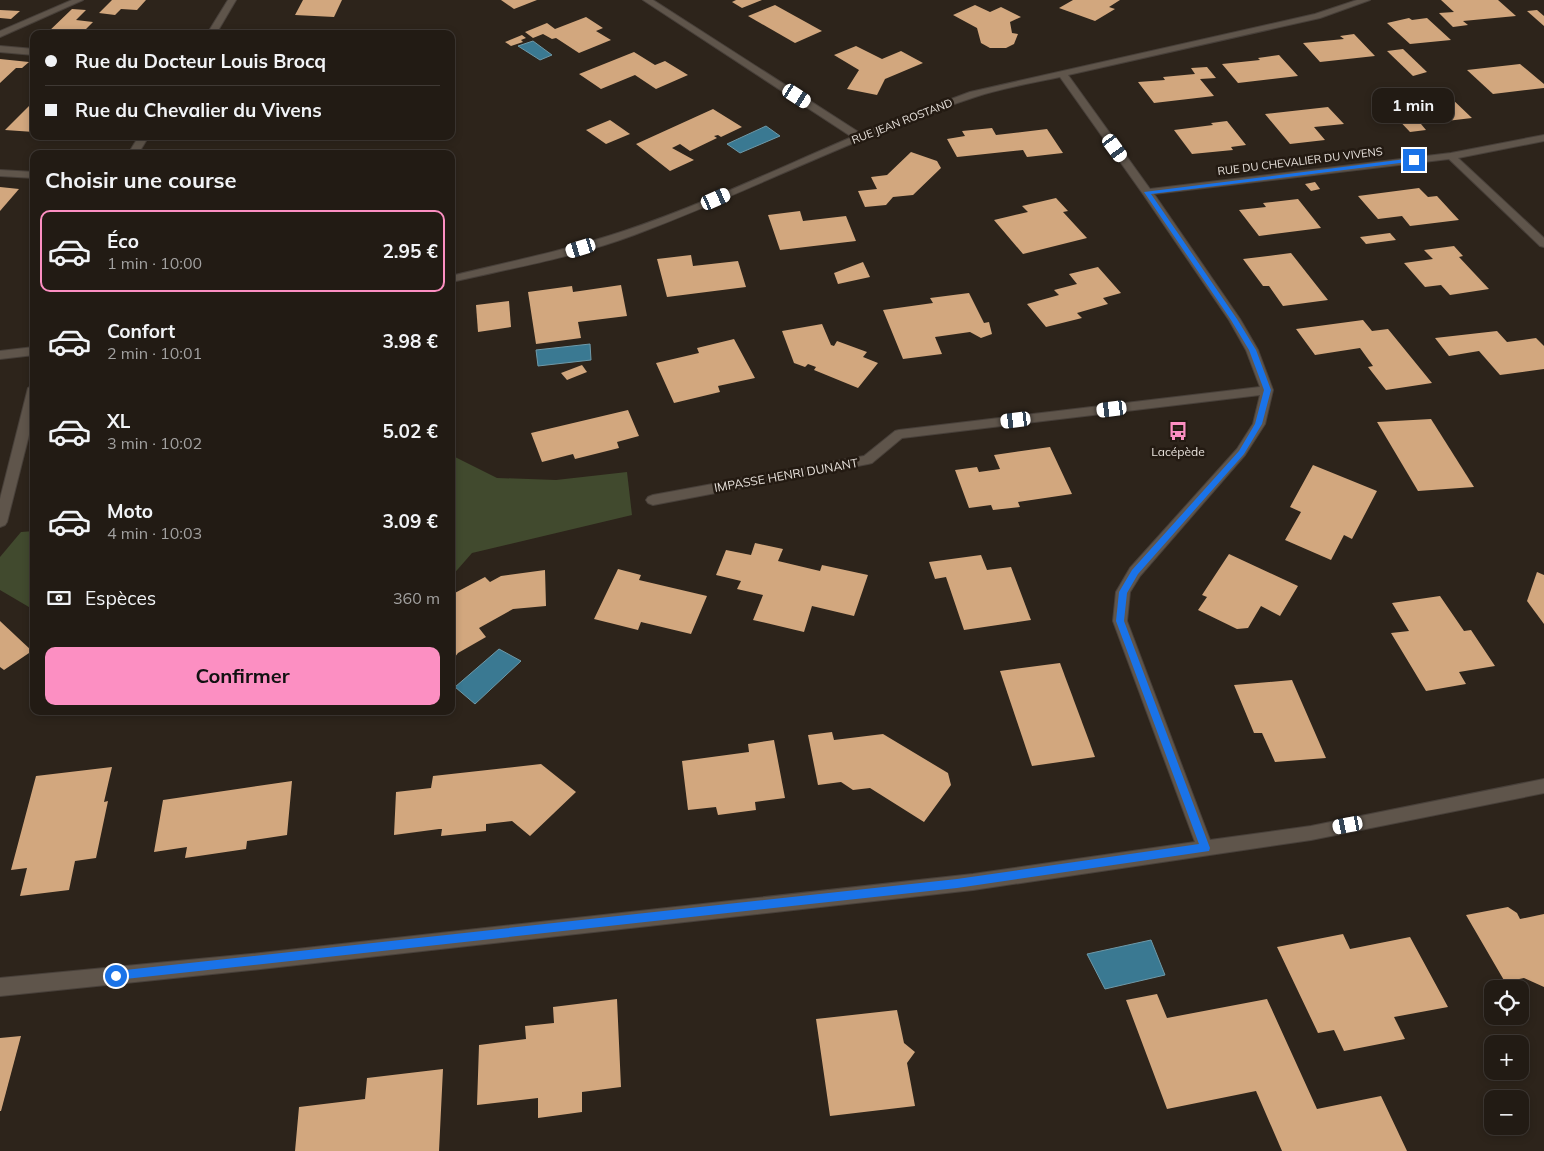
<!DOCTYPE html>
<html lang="fr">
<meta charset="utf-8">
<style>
body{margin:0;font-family:Mulish,sans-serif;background:#2a241d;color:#f1f3f6;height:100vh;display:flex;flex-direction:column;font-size:19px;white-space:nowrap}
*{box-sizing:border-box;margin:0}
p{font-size:16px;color:#a2a1a0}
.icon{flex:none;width:28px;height:28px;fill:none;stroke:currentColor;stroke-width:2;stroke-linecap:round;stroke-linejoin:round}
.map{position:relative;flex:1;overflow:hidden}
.sheet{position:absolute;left:30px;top:150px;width:425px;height:565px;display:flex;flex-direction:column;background:#221b14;border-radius:10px;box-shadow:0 2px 8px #0003,0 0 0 1px #3f3934}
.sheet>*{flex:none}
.top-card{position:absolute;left:30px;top:30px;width:425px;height:110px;border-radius:10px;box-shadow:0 2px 8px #0003,0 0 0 1px #3f3934;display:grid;align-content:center;height:110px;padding:0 15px;background:#221b14}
.controls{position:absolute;left:1484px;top:980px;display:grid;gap:10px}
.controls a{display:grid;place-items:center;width:45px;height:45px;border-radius:10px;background:#221b14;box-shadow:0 2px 8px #0003,0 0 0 1px #3f3934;font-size:25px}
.end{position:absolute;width:22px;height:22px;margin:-11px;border:6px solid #1a73e8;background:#fff;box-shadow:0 0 0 2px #fff}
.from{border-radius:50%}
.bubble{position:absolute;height:35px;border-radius:10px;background:#221b14;box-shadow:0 2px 8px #0003,0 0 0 1px #3f3934;font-size:16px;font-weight:700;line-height:35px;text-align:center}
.car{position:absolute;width:15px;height:30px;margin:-15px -8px;border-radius:6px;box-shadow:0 0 4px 1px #0007;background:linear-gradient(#fff 24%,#345 0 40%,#fff 0 76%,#345 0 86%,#fff 0)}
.top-card b{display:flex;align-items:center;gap:18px;height:48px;font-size:19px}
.top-card b+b{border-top:1px solid #3f3934}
.top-card i{width:12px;height:12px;background:#f1f3f6}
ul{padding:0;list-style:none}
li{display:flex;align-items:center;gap:15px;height:82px;margin:0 10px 8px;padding:0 5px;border:2px solid transparent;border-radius:10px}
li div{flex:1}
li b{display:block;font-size:19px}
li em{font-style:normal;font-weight:700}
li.current{border-color:#fc8fc2}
li>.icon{width:45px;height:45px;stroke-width:1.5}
h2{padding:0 15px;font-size:22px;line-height:60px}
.pay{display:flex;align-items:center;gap:12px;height:55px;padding:0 15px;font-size:19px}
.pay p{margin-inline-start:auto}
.action{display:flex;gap:10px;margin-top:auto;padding:10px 15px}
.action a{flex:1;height:58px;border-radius:10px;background:#fc8fc2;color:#111;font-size:20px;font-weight:700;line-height:58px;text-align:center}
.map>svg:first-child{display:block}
</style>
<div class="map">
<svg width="1544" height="1151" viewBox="0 0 1544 1151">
<rect width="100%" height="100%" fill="#2d241b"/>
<g fill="#414a2e">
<path d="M451,455L497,478L556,480L627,472L632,515L472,553L451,577Z"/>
<path d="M34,531V610L0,590V557L21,532Z"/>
</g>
<g fill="#3a7992" stroke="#6e99a8">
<path d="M533,41L552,55L540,60L518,46Z"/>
<path d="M766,126L780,136L740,153L727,144Z"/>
<path d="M590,344L591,360L538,366L536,350Z"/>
<path d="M499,649L521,661L475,704L455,687Z"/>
<path d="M1151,940L1165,975L1105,989L1087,954Z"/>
</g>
<g fill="#d2a77e">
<path d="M112,0H146L137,10L121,9L115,15L99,13Z"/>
<path d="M303,0H342L334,17L295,15Z"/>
<path d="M501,0H537L514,9Z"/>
<path d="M736,0H762L742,8L732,2Z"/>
<path d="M1073,0H1120L1109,7L1115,9L1095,21L1059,8Z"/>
<path d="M1441,0H1498L1516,16L1463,21L1468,25L1453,27L1439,13L1454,12Z"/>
<path d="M775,5L822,31L795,43L748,16Z"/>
<path d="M975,5L990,12L1001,7L1021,17L1010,22L1012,33L1018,34L1014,44L1006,48H990L981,43L977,28L953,15Z"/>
<path d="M72,9L86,10L76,20L93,22L81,34H46Z"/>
<path d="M0,10L20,11L11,19L0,18Z"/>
<path d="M1537,10L1544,16V26L1527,11Z"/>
<path d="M586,17L603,28L596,31L611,40L579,53L556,38L552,39L543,34L533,38L525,32L547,23L555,29Z"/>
<path d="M1409,18L1412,20L1427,18L1451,40L1410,44L1387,23Z"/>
<path d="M1354,34L1375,56L1320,62L1303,43L1344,39L1340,36Z"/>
<path d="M522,35L526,38L521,40L523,42L511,46L505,42Z"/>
<path d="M856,46L882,59L901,51L923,63L885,79L877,95L847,89L859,70L834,55Z"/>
<path d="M1403,49L1427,72L1413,76L1387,51Z"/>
<path d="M634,52L655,65L665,61L688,75L656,89L635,75L601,89L579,74Z"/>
<path d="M1279,55L1298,76L1238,83L1222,64L1260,60L1258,58Z"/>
<path d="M0,59L29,62L22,68H16L0,83Z"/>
<path d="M1520,64L1544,84V88L1493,94L1467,70Z"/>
<path d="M1207,67L1216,78L1200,79L1214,96L1154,103L1138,82L1165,80L1163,77L1195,74L1191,68Z"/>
<path d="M1450,97L1472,118L1421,124L1426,130L1410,132L1393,114L1408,112L1400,104Z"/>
<path d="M34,101V132L5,130Z"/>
<path d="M1328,107L1344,124L1314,127L1325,140L1290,144L1265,114Z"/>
<path d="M713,109L742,127L721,137L718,135L714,136L717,138L690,151L680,144L672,148L694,160L670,171L636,144Z"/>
<path d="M610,120L630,134L606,144L586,130Z"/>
<path d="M1227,121L1246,145L1231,147L1233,150L1192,154L1174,130L1213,125L1211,123Z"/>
<path d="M992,128L996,135L1047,129L1063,153L1027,157L1023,150L957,157L947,139L965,136L962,131Z"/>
<path d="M38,136H67L63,141L36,139Z"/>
<path d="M911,152L937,161L941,168L913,195L893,197L886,205L865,207L858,191L877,189L871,177L887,175Z"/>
<path d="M1315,182L1320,189L1311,191L1305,184Z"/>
<path d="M0,187L19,189L0,211Z"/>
<path d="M1419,188L1428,197L1437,196L1459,220L1410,226L1402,216L1378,219L1358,196Z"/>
<path d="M1056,198L1068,211L1063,212L1087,238L1023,254L994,220L1028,212L1022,206Z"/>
<path d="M1298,199L1321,228L1259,236L1239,210L1266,207L1263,203Z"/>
<path d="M800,211L803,221L846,216L856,241L780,250L768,215Z"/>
<path d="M1390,233L1396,240L1366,244L1360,237Z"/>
<path d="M1454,246L1463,256L1459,257L1489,289L1450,295L1441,285L1425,287L1404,263L1433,259L1424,250Z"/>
<path d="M1291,253L1328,300L1283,306L1269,286H1263L1243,259Z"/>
<path d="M691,255L693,266L738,261L746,287L667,297L657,259Z"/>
<path d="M863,262L870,277L838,284L834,273Z"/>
<path d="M1098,267L1121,293L1103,298L1108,304L1077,313L1082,318L1046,327L1027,304L1059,295L1054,290L1077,284L1069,274Z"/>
<path d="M621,285L627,316L578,322L581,338L536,344L528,292L572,286L573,292Z"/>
<path d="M969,293L984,323L989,322L992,334L981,338L970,332L935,337L942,354L903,359L883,310L933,303L930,298Z"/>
<path d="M509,301L511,327L478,332L476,305Z"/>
<path d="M1363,320L1372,331L1388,329L1432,383L1386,390L1368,367L1373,366L1360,348L1315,355L1296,329Z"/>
<path d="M822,324L831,345L834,346L837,341L867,352L863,357L878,363L858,388L814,370L816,367L808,364L805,367L794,363L782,331Z"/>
<path d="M1497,331L1507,342L1536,338L1544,346V369L1500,375L1479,351L1449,356L1435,338Z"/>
<path d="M734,339L755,378L718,386L720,392L674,403L656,363L699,353L697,348Z"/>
<path d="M582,365L587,372L567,380L561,373Z"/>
<path d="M628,410L639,436L617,442L619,448L575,459L573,454L542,462L531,433Z"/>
<path d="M1431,419L1474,487L1418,491L1377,422Z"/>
<path d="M1050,447L1072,494L1018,502L1020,507L993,510L991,505L969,508L955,470L977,467L979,472L1000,469L994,455Z"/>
<path d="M1313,465L1377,491L1352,539L1344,535L1331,560L1285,540L1301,512L1290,507Z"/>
<path d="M755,543L783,549L778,561L820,571L822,565L868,575L854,616L812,606L804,632L753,620L763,595L737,589L741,581L716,575L726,550L751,555Z"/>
<path d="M1229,554L1298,586L1280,616L1261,606L1248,628L1237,629L1198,610L1207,597L1202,595Z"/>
<path d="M981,555L987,570L1011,567L1031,620L964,630L946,577L935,579L929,562Z"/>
<path d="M618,569L641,575L639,580L707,596L691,634L641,622L638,630L594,619Z"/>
<path d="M545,570L546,606L513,609L479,628L486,637L458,653L451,662V595L485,577L490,582L501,576Z"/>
<path d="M1537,572L1544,575V624L1527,601Z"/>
<path d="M1440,596L1464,631L1471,630L1495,666L1459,672L1466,684L1426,691L1391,633L1409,631L1392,603Z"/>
<path d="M0,621L32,651L4,670L0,667Z"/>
<path d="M1060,663L1095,757L1032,766L1000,671Z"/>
<path d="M1292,680L1326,758L1275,762L1262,733H1254L1234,685Z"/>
<path d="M832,732L834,740L883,734L948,773L951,785L924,822L870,788L853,790L841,782L818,785L808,735Z"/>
<path d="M774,740L785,798L755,802L756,810L718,815L716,807L688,810L682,761L749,752L748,744Z"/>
<path d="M541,764L576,792L530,836L512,821L486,824V831L441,836L442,829H439L394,835L396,792L431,788L433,776Z"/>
<path d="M112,767L104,802L108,801L96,858L75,861L69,890L20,896L27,868L11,870L36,776Z"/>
<path d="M292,781L287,835L247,841L246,849L185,858L187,847L154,852L163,800Z"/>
<path d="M1508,907L1517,913L1520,919L1544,914V987L1524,978L1505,982L1466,915Z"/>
<path d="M1343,934L1350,949L1410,937L1448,1007L1394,1017L1405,1039L1344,1051L1334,1030L1318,1033L1277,947Z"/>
<path d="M1157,994L1167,1018L1267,999L1317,1109L1381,1096L1407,1151H1282L1256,1091L1167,1109L1126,1000Z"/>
<path d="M617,999L621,1087L582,1092V1112L538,1118V1098L477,1105L479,1045L526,1039L525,1026L554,1023L553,1007Z"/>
<path d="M897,1010L904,1043L915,1052L907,1063L915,1106L830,1116L816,1019Z"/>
<path d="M21,1036L1,1111H0V1038Z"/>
<path d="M443,1069L439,1151H295L299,1107L365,1099L367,1078Z"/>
</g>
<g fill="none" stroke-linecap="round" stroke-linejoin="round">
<g stroke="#48403a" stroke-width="2">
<g id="minor">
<path d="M72,0H83L0,37V31Z"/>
<path d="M228,0H236L216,34H207Z"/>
<path d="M643,0H653L860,133L970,92L1315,14L1357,0H1370L1320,18L1068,75L1150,189L1451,153L1544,135V141L1458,158L1544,238V247L1540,246L1449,159L1154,194L1240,319L1258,350L1273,390L1265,424L1245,455L1140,576L1130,592L1127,621L1210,840L1311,826L1544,779V793L1311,840L973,890L251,970L0,996V978L251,954L973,874L1195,842L1113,621L1116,592L1130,568L1237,449L1253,424L1260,395L902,438L872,463L868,464L653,505L648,503L646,500L648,497L653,495L864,456L895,431L899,430L1260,387L1246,350L1229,320L1143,194L1060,77C1032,83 1002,88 975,97C858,135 749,192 634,235C575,257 513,268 451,282V276C509,262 567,250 624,231C702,205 777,169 852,137Z"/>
<path d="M0,46L34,49V55L0,52Z"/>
<path d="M139,136H149L138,154H128Z"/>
<path d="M0,170L34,172V178L0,176Z"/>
<path d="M34,347V355L0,359V351Z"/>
<path d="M34,384V415L7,522L5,525L0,527V499L28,388Z"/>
</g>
</g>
<use href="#minor" fill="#5f554b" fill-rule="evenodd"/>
</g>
<path fill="#1a73e8" d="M1414,158L1416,161L1151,194L1237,319L1256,350L1271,390L1262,424L1244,454L1138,574L1127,593L1124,621L1210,848L1209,851L957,888L116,980L112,979L111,976L112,972L116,971L957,879L1199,844L1116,621L1119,592L1132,570L1239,451L1255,424L1264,390L1249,350L1231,320L1144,192Z"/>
<defs>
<g id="bus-bare" transform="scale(1.5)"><path d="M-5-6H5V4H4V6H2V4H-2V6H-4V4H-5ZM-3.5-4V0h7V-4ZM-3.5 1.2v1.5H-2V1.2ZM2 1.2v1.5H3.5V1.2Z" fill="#fc8fc2" stroke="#231a12" stroke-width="2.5" paint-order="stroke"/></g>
</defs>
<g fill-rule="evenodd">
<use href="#bus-bare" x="1178" y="431"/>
</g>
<g text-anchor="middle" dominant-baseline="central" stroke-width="5" stroke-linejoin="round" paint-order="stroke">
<g font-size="11" fill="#e9e3dd" stroke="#231a12">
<text transform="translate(902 121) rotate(-21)">RUE JEAN ROSTAND</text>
<text transform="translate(1300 161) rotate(-7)">RUE DU CHEVALIER DU VIVENS</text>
</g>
<g font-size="12" fill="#e9e3dd" stroke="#231a12">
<text x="1178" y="451">Lacépède</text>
</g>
<g font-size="12" fill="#e9e3dd" stroke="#231a12">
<text transform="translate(786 475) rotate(-10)">IMPASSE HENRI DUNANT</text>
</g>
</g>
</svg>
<div class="controls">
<a><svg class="icon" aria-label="locate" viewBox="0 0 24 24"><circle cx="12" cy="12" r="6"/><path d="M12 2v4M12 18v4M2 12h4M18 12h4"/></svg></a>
<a>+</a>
<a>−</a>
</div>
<i class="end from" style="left:116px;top:976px"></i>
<i class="end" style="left:1414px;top:160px"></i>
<div class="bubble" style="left:1372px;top:88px;width:82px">1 min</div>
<i class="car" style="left:797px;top:96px;rotate:123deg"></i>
<i class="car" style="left:1115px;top:148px;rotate:144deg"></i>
<i class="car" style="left:716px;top:199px;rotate:66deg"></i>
<i class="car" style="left:581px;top:248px;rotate:253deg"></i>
<i class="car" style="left:1112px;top:409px;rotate:263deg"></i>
<i class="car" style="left:1016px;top:420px;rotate:263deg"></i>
<i class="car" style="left:1348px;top:825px;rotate:259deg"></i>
<div class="top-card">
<b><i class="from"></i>Rue du Docteur Louis Brocq</b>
<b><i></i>Rue du Chevalier du Vivens</b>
</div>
<section class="sheet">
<h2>Choisir une course</h2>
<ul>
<li class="current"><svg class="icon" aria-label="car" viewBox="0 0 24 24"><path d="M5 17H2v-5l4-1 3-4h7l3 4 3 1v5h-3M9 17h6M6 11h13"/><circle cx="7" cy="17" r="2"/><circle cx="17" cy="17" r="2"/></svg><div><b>Éco</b><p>1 min · 10:00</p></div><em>2.95 €</em></li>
<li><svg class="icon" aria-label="car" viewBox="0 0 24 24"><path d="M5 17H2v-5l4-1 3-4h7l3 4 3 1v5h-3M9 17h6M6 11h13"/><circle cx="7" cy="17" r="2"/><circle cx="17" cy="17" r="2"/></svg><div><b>Confort</b><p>2 min · 10:01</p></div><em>3.98 €</em></li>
<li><svg class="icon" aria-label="car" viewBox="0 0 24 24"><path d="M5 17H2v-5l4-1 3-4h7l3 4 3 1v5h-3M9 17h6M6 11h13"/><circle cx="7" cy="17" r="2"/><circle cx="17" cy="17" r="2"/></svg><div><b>XL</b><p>3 min · 10:02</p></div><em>5.02 €</em></li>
<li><svg class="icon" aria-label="car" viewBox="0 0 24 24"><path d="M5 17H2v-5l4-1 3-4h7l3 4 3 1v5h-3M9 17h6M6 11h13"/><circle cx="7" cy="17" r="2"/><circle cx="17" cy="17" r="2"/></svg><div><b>Moto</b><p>4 min · 10:03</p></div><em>3.09 €</em></li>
</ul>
<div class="pay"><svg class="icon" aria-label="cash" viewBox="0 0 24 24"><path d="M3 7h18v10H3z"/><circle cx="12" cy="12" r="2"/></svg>Espèces<p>360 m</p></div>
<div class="action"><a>Confirmer</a></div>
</section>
</div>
